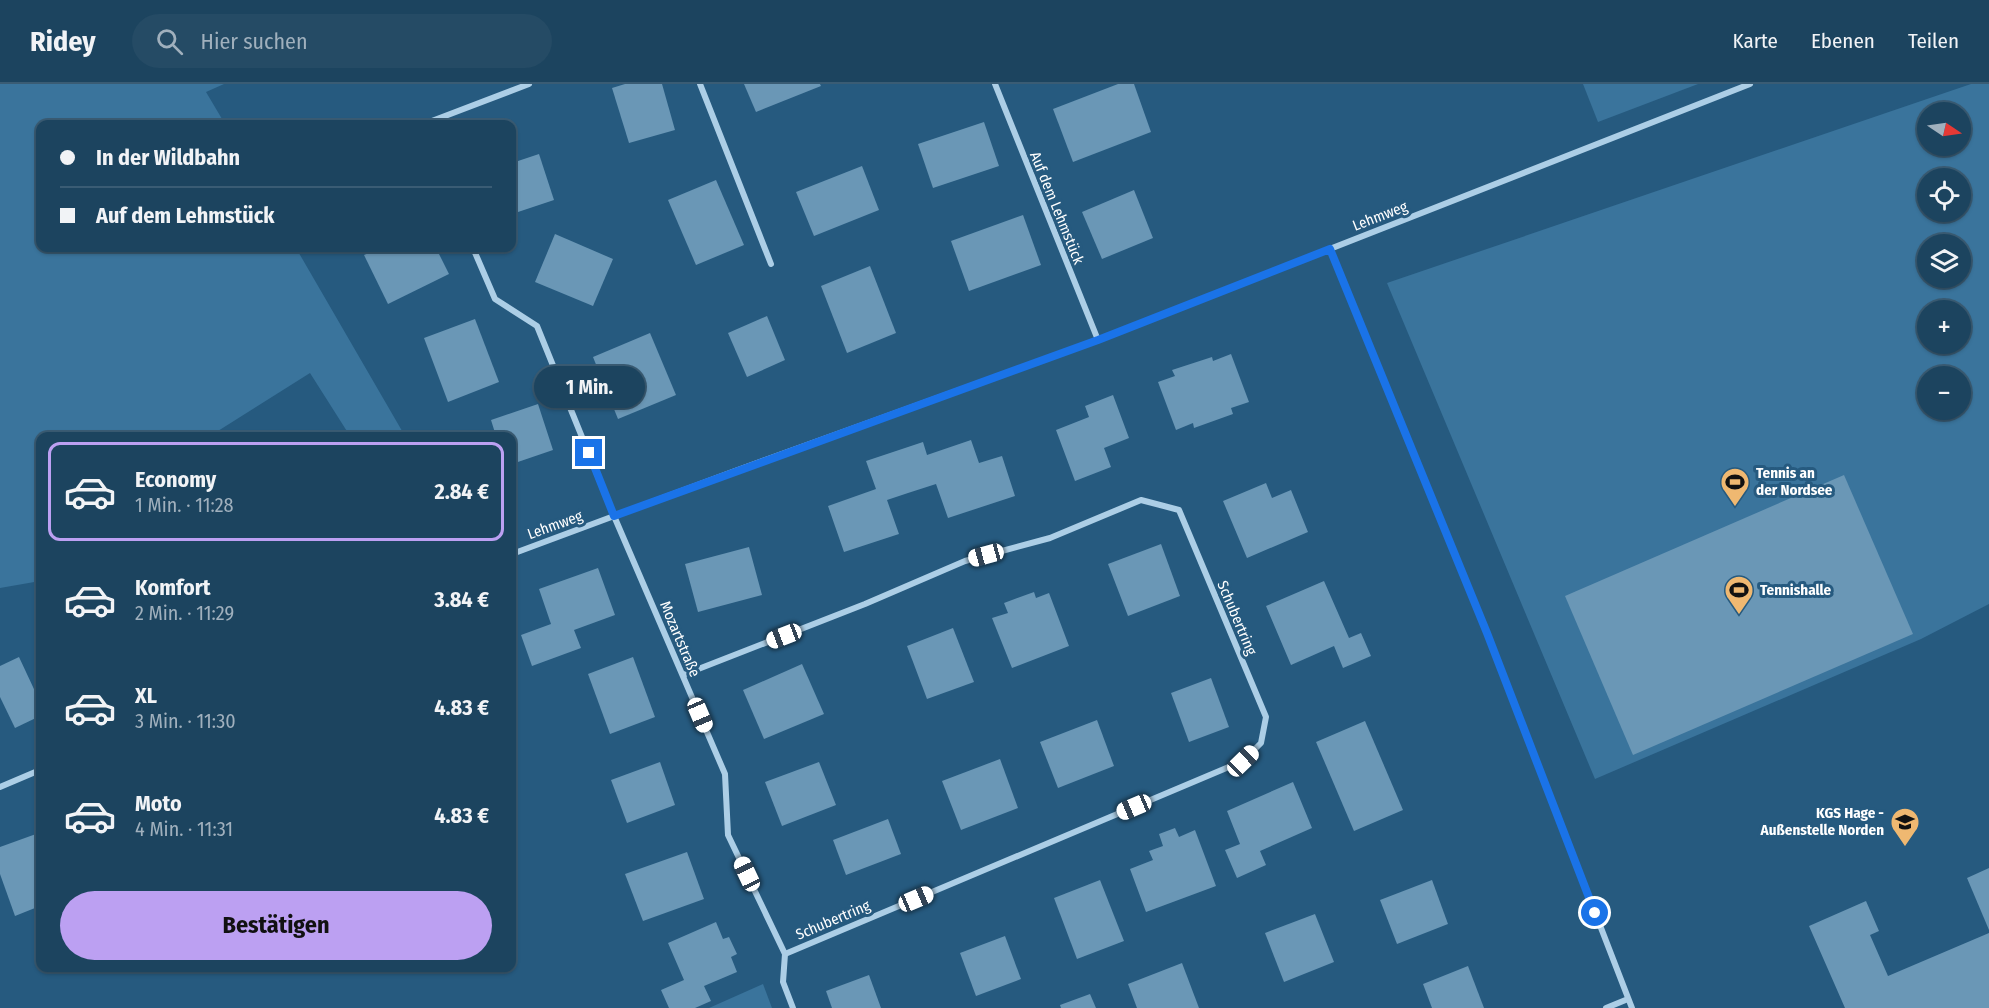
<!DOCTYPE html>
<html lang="de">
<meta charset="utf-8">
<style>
body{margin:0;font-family:"Fira Sans Condensed",sans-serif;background:#254b65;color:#f1f3f6;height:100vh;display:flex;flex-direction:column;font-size:22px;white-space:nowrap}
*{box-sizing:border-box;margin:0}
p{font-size:20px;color:#a0b0bd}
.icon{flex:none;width:33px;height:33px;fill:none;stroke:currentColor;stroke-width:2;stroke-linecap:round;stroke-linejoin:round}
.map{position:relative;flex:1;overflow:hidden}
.side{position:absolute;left:36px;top:348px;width:480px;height:540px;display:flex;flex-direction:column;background:#1c445f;border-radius:12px;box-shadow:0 2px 4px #0004,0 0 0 2px #3a5c74}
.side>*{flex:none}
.top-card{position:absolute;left:36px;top:36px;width:480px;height:132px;border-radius:12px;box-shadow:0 2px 4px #0004,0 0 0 2px #3a5c74;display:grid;align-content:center;height:132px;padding:0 24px;background:#1c445f}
.needle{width:39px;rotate:103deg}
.buttons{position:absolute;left:1917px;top:18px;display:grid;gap:12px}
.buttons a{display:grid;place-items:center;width:54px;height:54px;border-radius:50%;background:#1c445f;box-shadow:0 2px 4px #0004,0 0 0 2px #3a5c74;font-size:30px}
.end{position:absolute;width:27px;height:27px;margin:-14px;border:8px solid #1a73e8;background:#fff;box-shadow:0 0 0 3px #fff}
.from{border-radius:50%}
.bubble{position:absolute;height:42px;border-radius:21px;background:#1c445f;box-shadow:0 2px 4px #0004,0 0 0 2px #3a5c74;font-size:20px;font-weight:700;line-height:42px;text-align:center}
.car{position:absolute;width:18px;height:36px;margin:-18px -9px;border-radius:8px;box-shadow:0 0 4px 2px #0007;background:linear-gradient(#fff 24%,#345 0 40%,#fff 0 76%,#345 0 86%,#fff 0)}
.top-card b{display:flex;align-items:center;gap:21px;height:57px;font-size:22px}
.top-card b+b{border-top:2px solid #3a5c74}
.top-card i{width:15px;height:15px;background:#f1f3f6}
ul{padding:10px 0 0;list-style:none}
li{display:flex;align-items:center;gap:18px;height:99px;margin:0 12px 9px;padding:0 12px;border:3px solid transparent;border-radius:12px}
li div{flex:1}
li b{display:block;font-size:22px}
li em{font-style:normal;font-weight:700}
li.on{border-color:#bca0f2}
li>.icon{width:54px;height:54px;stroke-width:1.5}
.primary-button{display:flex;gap:12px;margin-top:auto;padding:12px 24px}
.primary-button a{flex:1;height:69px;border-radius:36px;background:#bca0f2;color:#111;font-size:24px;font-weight:700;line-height:69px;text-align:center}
header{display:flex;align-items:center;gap:36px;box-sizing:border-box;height:84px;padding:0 30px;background:#1c445f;border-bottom:2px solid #3a5c74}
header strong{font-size:28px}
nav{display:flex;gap:33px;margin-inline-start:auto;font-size:21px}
.search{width:420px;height:54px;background:#254b65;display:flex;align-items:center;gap:15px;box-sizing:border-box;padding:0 21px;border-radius:33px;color:#a0b0bd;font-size:22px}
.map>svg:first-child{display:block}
</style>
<header>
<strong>Ridey</strong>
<div class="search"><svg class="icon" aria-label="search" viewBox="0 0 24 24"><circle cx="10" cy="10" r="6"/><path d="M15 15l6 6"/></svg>Hier suchen</div>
<nav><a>Karte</a><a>Ebenen</a><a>Teilen</a></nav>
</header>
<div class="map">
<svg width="1989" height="924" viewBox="0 0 1989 924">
<rect width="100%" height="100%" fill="#265a7f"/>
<g fill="#3a749c" fill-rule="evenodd">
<path d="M0,0H224L206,8L225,40H40V164H296L405,352H350L310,289L210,352H40V497L0,504Z"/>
<path d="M1583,0H1698L1598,38Z"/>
<path d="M1971,0H1989V520L1921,555L1595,695L1387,199ZM1928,28H1960V62H1928ZM1928,94H1960V128H1928ZM1928,160H1960V194H1928ZM1928,226H1960V260H1928ZM1928,292H1960V326H1928Z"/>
<path d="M763,900L772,924H709Z"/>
</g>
<g fill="#6a97b6">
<path d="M625,0H662L675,46L629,59L612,4Z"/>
<path d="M744,0H820L821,2L756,28Z"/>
<path d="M1118,0H1134L1151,48L1073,78L1053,25Z"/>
<path d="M984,38L999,82L933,104L918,60Z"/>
<path d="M539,70L554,116L512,130V79Z"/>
<path d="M862,82L879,126L814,152L796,108Z"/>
<path d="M716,96L744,161L696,181L668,116Z"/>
<path d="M1134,106L1153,154L1102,175L1082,128Z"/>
<path d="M1023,131L1041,181L969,207L951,157Z"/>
<path d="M555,150L613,175L593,222L535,198Z"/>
<path d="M380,164H436L449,190L388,220L364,171Z"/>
<path d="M870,182L896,249L847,269L821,202Z"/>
<path d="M767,232L785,276L747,293L728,249Z"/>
<path d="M475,235L499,298L448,318L424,254Z"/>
<path d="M650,249L676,311L618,335L593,273Z"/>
<path d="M1231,270L1249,318L1231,324L1233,330L1194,344L1193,339L1176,346L1158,298L1175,292L1172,286L1212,273L1213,277Z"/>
<path d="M1113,311L1129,354L1104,364L1111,383L1075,397L1056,346L1089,333L1085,322Z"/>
<path d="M538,320L553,366L512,380V352H496L491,336Z"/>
<path d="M971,356L979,379L1002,372L1015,412L948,434L936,400L908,409L887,416L899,450L844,468L828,422L876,405L866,377L923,358L927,371Z"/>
<path d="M1844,391L1913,550L1633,671L1565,512Z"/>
<path d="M1266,399L1272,414L1291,406L1308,448L1247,474L1223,417Z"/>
<path d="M1161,460L1180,512L1128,532L1108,480Z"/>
<path d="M749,463L762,511L698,528L685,480Z"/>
<path d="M598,484L615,531L574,546L581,564L532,582L521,551L551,540L539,505Z"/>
<path d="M1324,497L1349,554L1361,549L1371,572L1343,584L1334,562L1291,581L1266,522Z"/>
<path d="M1034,508L1036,514L1049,509L1069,562L1012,584L992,534L1008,529L1004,519Z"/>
<path d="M953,544L974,598L927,615L907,562Z"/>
<path d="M19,573L40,618V632L15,644L0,613V582Z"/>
<path d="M633,573L655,633L610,650L588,590Z"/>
<path d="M802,580L824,630L764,655L743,606Z"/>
<path d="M1211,594L1229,643L1189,658L1171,609Z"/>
<path d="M1097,636L1114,682L1058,704L1040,658Z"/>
<path d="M1365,637L1403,726L1354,747L1316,658Z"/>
<path d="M1000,675L1018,724L961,746L942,697Z"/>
<path d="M660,678L675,721L627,739L611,696Z"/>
<path d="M819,678L836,721L782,742L765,698Z"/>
<path d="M1293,698L1312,744L1260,767L1266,781L1237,794L1225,766L1240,760L1227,727Z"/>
<path d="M888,735L901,770L846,791L833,756Z"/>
<path d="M1175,744L1179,753L1195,746L1216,802L1146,828L1130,785L1153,776L1149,767L1163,762L1159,750Z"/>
<path d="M36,750L40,761V822L15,832L0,790V763Z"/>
<path d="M687,768L704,815L643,837L625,790Z"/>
<path d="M1989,784V846L1967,794Z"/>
<path d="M1100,796L1124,857L1077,875L1054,814Z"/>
<path d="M1432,796L1448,840L1397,860L1380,816Z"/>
<path d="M1866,817L1879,847L1870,851L1888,892L1989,849V924H1845L1809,842Z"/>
<path d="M1315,830L1334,878L1284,898L1265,849Z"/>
<path d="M716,838L723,855L729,853L737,870L731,873L737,888L704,902L711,917L695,924H669L661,906L684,896L668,859Z"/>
<path d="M1005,852L1021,895L976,912L960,869Z"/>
<path d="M1182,879L1199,924H1137L1128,900Z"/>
<path d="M1468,882L1484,924H1432L1423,900Z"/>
<path d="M869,891L881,924H832L826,907Z"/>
<path d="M1090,910L1096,924H1061L1060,921Z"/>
</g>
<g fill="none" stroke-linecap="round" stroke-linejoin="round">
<g stroke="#accee6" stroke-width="6">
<path d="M700,0L771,180"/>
<path d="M995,0L1098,256"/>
<path d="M424,40L529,0"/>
<path d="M473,164L495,215L537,242L614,432L725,690L728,751L785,870L783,898L793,924"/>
<path d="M1330,165L1487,549L1632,924"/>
<path d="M512,470L735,387L1098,256L1750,0"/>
<path d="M683,591L865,520L965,477L1050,454L1141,416L1179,426L1266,633L1261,659L1243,677L785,870"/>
<path d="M0,703L40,686"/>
<path d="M1606,924L1628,915"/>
</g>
</g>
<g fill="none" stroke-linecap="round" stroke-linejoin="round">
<path stroke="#1a73e8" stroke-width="8" d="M589,369L614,432L1098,256L1330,165L1487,549L1595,829"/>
</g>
<defs>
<g id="stadium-pin" transform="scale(1.5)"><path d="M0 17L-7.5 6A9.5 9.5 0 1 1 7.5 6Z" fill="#efb871" stroke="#265a7f"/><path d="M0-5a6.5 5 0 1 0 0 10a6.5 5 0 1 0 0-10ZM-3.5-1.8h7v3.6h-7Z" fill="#111"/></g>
<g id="school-pin" transform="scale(1.5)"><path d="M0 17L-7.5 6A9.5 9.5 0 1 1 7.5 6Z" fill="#efb871" stroke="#265a7f"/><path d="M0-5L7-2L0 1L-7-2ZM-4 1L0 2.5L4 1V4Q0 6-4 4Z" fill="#111"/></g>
</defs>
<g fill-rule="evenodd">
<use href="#stadium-pin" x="1735" y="398"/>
<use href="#stadium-pin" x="1739" y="506"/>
<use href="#school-pin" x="1905" y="738"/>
</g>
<g text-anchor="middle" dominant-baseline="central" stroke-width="6" stroke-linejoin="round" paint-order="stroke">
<g font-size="15" fill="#fff" stroke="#265a7f">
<text transform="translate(1057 124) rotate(68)">Auf dem Lehmstück</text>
<text transform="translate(1380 132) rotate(-21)">Lehmweg</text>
<text transform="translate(555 441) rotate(-20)">Lehmweg</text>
<text transform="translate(1237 534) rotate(67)">Schubertring</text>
<text transform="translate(680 555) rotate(67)">Mozartstraße</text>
<text transform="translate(833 836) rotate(-23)">Schubertring</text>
</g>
<g font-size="15" font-weight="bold" fill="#fff" stroke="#265a7f" text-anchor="start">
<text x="1756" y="389">Tennis an<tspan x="1756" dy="17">der Nordsee</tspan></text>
<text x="1760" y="506">Tennishalle</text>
<text x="1884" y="729" text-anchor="end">KGS Hage -<tspan x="1884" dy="17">Außenstelle Norden</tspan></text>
</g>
</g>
</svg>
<div class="buttons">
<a><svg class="needle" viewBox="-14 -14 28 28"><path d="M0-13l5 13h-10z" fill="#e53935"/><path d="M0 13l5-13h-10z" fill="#a0b0bd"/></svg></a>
<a><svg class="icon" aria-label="locate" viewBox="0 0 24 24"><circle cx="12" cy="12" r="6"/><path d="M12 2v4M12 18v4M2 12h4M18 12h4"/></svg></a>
<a><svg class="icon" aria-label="layers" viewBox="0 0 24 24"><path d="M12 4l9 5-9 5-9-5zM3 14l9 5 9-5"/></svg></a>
<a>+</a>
<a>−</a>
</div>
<i class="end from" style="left:1595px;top:829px"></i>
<i class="end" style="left:589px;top:369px"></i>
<div class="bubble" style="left:534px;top:282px;width:111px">1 Min.</div>
<i class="car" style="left:986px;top:471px;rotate:255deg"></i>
<i class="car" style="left:784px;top:552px;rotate:249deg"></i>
<i class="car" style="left:700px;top:631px;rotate:157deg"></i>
<i class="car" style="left:1243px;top:677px;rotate:46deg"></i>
<i class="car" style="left:1134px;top:723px;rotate:247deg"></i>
<i class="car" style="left:747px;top:790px;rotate:335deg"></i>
<i class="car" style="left:916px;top:815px;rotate:67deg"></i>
<div class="top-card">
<b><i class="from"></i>In der Wildbahn</b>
<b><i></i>Auf dem Lehmstück</b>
</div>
<section class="side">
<ul>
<li class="on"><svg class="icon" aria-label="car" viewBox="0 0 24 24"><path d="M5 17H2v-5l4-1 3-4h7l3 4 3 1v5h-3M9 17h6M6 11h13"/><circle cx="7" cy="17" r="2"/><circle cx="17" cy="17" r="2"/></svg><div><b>Economy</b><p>1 Min. · 11:28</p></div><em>2.84 €</em></li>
<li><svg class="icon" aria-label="car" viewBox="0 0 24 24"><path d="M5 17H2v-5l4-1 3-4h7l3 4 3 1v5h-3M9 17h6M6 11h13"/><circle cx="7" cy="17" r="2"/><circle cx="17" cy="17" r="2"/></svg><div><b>Komfort</b><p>2 Min. · 11:29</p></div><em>3.84 €</em></li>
<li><svg class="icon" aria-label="car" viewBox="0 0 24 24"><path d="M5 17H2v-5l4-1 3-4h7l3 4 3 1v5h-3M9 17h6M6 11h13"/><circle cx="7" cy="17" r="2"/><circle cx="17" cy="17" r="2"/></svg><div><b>XL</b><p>3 Min. · 11:30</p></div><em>4.83 €</em></li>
<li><svg class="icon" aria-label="car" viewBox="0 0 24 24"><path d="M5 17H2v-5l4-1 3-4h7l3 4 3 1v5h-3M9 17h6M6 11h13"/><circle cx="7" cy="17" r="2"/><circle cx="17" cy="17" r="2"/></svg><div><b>Moto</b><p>4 Min. · 11:31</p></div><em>4.83 €</em></li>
</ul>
<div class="primary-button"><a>Bestätigen</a></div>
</section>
</div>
